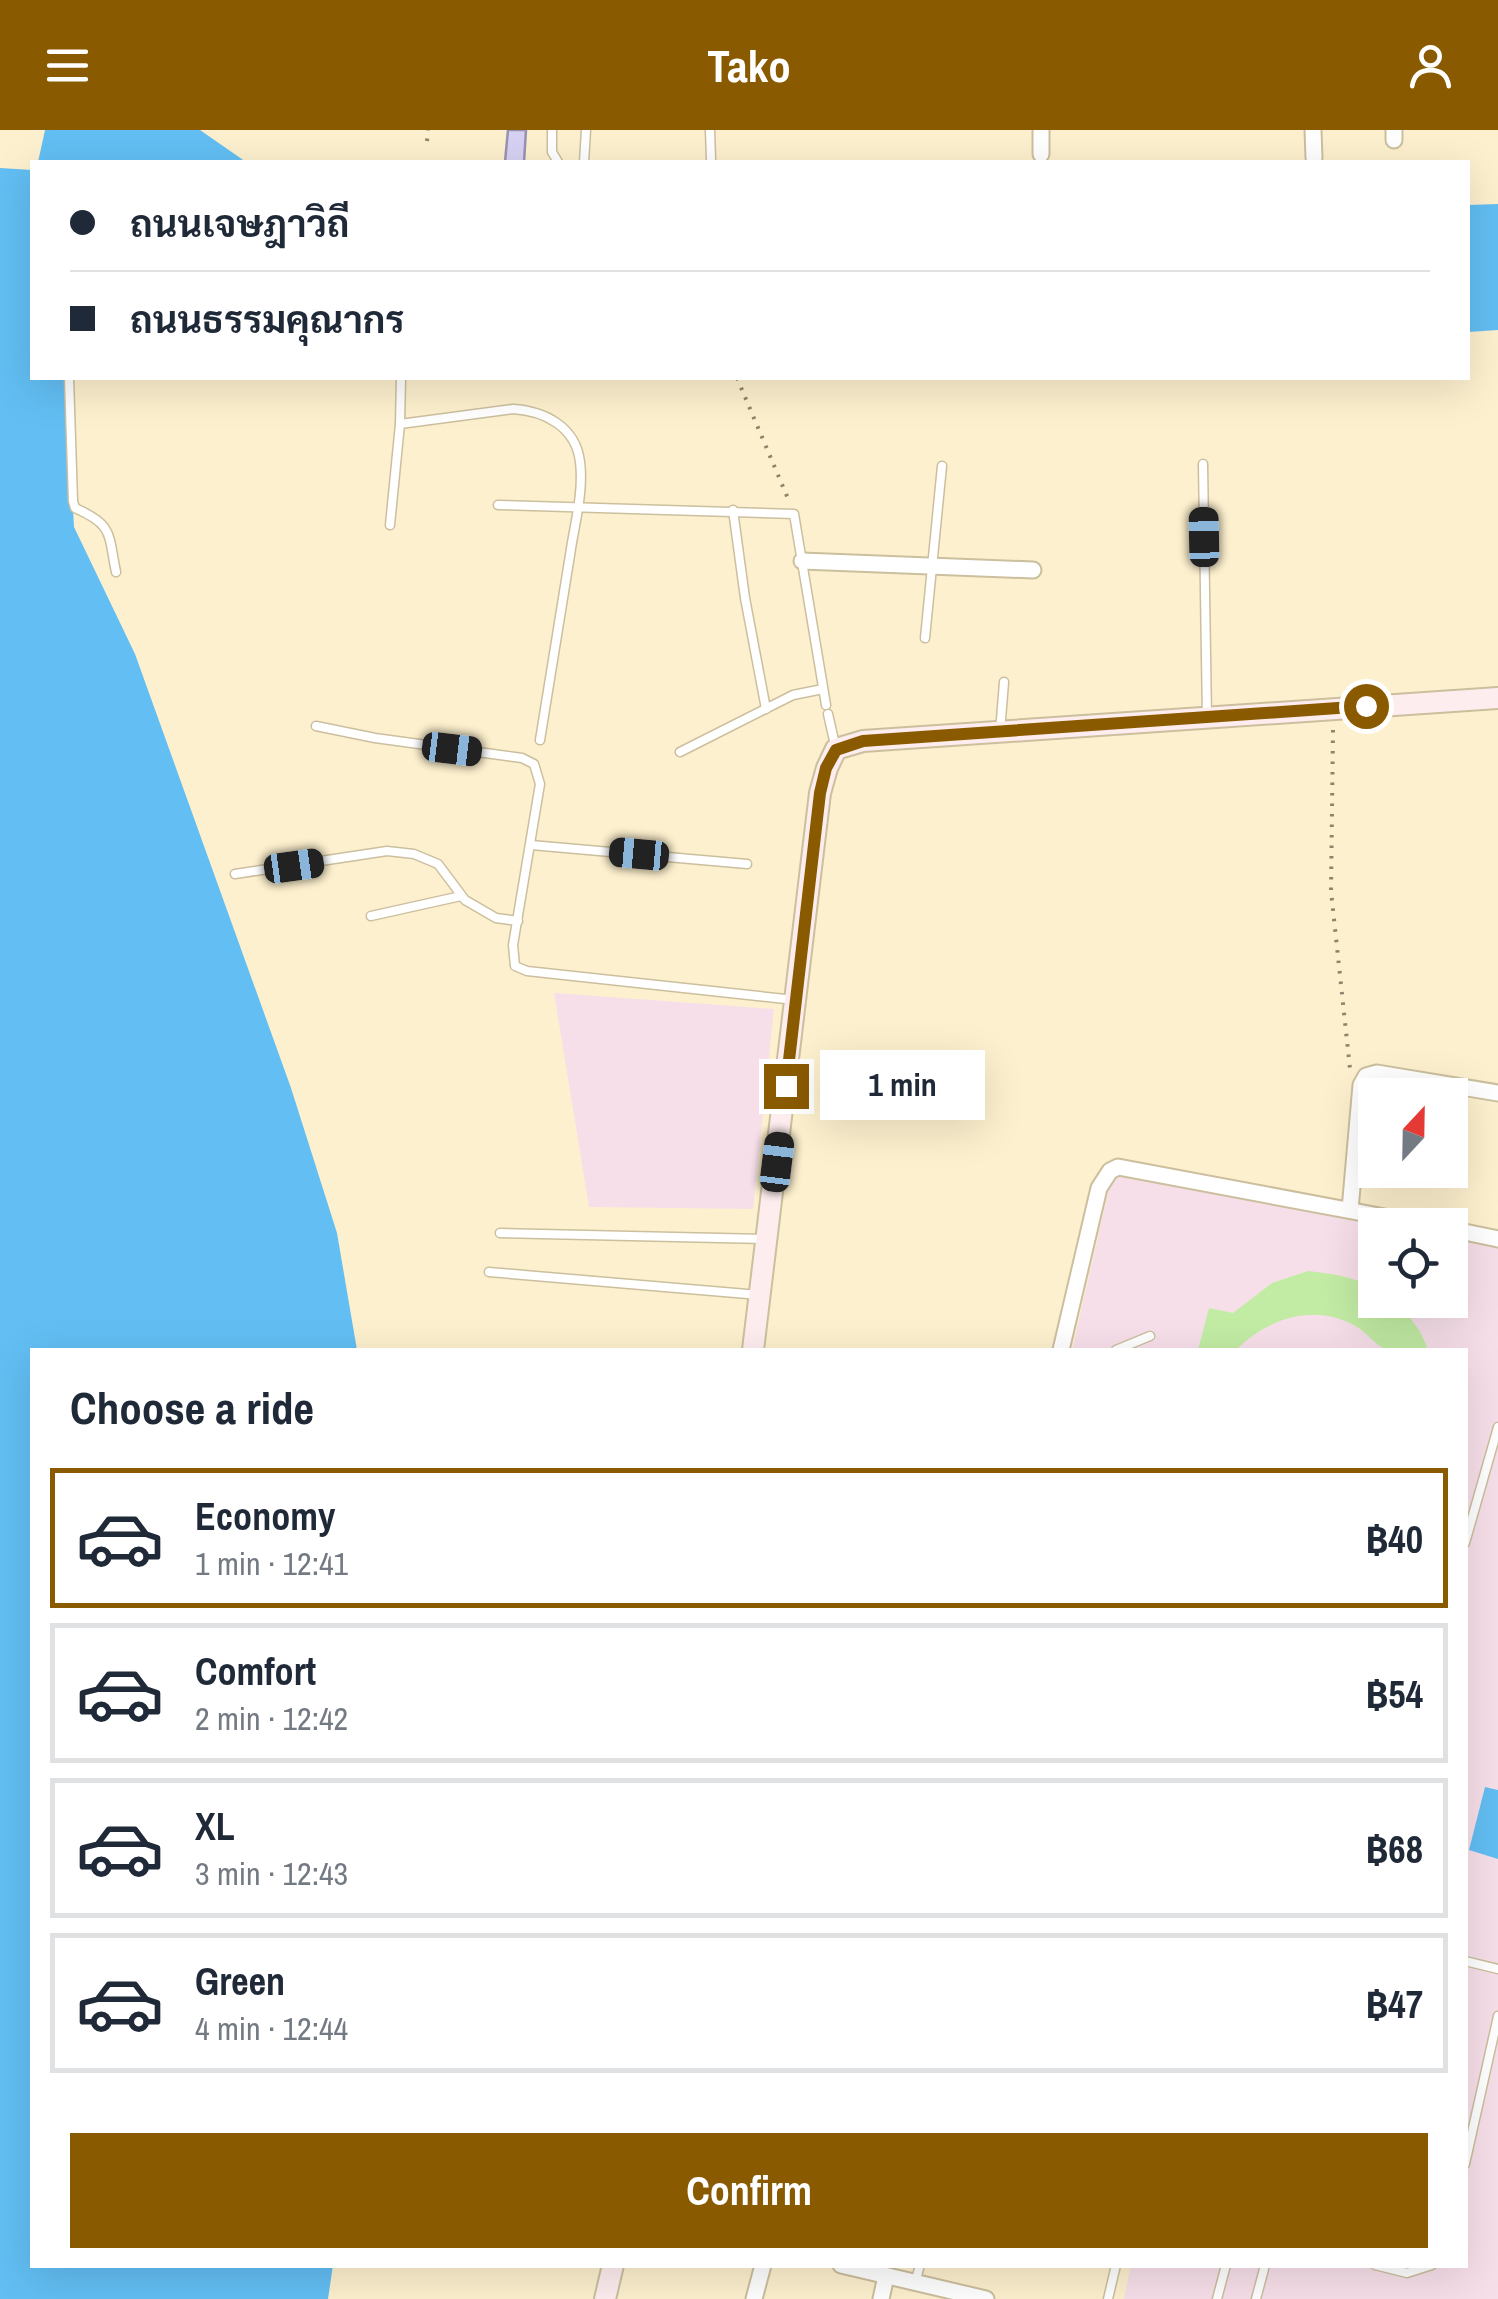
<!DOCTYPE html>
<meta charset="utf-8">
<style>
body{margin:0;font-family:"Archivo Narrow",Sarabun,sans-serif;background:#f6f6f7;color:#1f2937;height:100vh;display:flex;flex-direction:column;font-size:38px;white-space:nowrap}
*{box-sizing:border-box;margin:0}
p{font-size:32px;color:#747a83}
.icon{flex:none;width:55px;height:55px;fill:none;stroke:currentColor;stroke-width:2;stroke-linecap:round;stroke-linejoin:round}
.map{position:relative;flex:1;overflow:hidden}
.sheet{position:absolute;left:30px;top:1218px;width:1438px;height:920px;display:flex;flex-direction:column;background:#fff;border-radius:0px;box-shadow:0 10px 40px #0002}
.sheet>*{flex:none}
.guide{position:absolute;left:30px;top:30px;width:1440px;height:220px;border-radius:0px;box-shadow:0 10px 40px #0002;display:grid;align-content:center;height:220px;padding:0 40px;background:#fff}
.needle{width:65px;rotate:22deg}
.buttons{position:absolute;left:1358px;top:948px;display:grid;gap:20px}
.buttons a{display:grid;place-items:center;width:110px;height:110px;border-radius:0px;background:#fff;box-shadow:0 10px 40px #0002;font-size:50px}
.end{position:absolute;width:45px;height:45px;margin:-22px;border:12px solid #8a5a00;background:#fff;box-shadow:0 0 0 5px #fff}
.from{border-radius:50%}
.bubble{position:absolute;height:70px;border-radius:0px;background:#fff;box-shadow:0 10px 40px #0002;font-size:32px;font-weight:700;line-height:70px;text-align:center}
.car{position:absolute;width:30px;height:60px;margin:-30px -15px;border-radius:12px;box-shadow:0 0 8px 2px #0007;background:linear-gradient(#222 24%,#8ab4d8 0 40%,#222 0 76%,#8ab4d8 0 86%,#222 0)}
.guide b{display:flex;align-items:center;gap:35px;height:95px;font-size:38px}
.guide b+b{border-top:2px solid #e0e1e3}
.guide i{width:25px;height:25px;background:#1f2937}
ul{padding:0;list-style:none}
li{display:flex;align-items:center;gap:30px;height:140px;margin:0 20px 15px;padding:0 20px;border:5px solid #e0e1e3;border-radius:0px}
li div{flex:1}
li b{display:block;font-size:38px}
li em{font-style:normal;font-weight:700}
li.current{border-color:#8a5a00}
li>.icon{width:90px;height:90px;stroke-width:1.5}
h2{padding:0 40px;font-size:45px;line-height:120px}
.button{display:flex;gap:20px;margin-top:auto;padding:20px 40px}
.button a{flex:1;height:115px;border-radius:0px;background:#8a5a00;color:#fff;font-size:40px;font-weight:700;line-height:115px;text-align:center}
header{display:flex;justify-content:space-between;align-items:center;height:130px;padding:0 40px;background:#8a5a00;color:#fff;font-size:45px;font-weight:700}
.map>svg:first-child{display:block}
</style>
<header><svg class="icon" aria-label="menu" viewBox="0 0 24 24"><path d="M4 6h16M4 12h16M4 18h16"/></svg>Tako<svg class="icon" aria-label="person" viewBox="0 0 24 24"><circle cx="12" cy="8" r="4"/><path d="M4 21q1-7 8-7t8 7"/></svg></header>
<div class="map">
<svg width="1498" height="2169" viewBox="0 0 1498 2169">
<rect width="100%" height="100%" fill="#fdf0ce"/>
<g fill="#f7dfe9">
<path d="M554,863L774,879L753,1079L589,1077Z"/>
<path d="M1129,1043L1384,1095H1375V1170H1450V1109L1498,1118V2169H1124L1131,2135H1465V1220H1072L1110,1054L1119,1045Z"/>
</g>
<path fill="#c2eca4" d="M1308,1141C1332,1144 1354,1146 1375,1159V1170C1401,1170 1420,1196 1428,1220C1416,1220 1400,1223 1388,1220C1377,1217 1367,1203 1357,1197C1317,1172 1267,1188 1236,1220H1198L1209,1178L1233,1183L1272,1153Z"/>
<g fill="#62bef3">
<path d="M45,0H200L246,32H38Z"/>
<path d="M0,38L32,40V248H66L74,397L135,524L291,958L337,1103L357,1220H32V2135H333L328,2169H0Z"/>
<path d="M1498,74V200L1468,202V75Z"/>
<path d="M1485,1657L1498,1660V1729L1469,1720Z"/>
</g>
<path fill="#d7d2f3" stroke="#9893b3" stroke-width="2.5" d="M508,0H526L524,32H505Z"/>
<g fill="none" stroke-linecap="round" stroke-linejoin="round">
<g stroke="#ccbf9e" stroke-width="11">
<g id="lane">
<path d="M552,0V22L558,32"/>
<path d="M710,0L711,29"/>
<path d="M584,32L586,0"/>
<path d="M69,248L73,371L75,378C114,395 108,404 116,442"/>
<path d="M400,294L401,248"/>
<path d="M1203,334L1207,588"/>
<path d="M498,375L794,384L826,575"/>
<path d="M733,380L745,468L766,579"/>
<path d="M390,395L400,294L513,279C545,281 576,297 580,332C584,362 574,396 570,425C560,487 550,548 540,610"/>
<path d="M925,508L942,336"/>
<path d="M828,584L835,615"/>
<path d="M316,596L375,608L522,628L534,634L540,654L513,815L515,836L527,841L795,870"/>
<path d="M1000,602L1004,552"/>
<path d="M680,622L793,565L823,559"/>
<path d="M531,715L747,734"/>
<path d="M235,744L387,721L414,724L438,734L465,770L496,788L518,791"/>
<path d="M371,786L461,766"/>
<path d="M500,1103L766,1109"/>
<path d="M489,1142L759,1165"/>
<path d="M1116,1220L1150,1206"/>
<path d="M1465,1413L1498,1297"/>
<path d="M1465,1831L1498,1839"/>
<path d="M1465,2034L1498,1886"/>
<path d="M1375,2135L1407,2143L1432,2135"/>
<path d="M915,2153L920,2135"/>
<path d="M1108,2169L1116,2135"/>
<path d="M1217,2169L1226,2135"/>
<path d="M1256,2169L1264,2139"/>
</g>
</g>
<g stroke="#ccbf9e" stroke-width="19">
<g id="street">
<path d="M1041,0V24"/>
<path d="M1313,0L1314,28"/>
<path d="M1394,10V0"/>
<path d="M802,431L1033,440"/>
<path d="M1350,1080L1361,955L1366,946L1377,943L1498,963"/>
<path d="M1450,1099L1498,1109"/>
<path d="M1061,1220L1099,1058L1110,1041L1118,1037L1427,1095"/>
<path d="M841,2135L986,2169"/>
<path d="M754,2169L763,2135"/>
<path d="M881,2169L886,2146"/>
</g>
</g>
<g stroke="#ccbf9e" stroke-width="24">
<g id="secondary">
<path d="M753,1220L820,663L827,638L836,619L863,611L1498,568"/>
<path d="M605,2169L613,2135"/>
</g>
</g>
<g stroke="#8c836c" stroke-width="4" stroke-dasharray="2.5 8" stroke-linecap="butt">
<path d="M427,11L428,0"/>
<path d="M737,248L789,371"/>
<path d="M1333,600L1331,761L1350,939"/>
</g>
<use href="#lane" stroke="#fff" stroke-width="8"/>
<use href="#street" stroke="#fff" stroke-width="15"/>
<use href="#secondary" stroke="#feedee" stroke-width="20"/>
</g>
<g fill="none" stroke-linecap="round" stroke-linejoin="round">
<path stroke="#8a5a00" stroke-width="12" d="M786,956L820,663L826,638L836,620L863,611L1366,576"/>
</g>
</svg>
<div class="buttons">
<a><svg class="needle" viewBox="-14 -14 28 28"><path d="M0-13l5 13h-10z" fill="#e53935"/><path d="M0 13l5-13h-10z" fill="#747a83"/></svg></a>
<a><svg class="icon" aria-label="locate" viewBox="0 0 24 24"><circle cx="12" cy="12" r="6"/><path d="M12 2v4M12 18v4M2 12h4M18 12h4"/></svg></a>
</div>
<i class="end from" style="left:1366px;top:576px"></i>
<i class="end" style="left:786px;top:956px"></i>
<div class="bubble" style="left:820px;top:920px;width:165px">1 min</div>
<i class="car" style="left:1204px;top:407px;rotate:359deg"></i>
<i class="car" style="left:452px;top:619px;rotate:97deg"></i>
<i class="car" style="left:639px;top:724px;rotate:275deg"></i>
<i class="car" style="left:294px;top:736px;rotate:82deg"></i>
<i class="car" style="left:777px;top:1032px;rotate:7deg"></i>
<div class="guide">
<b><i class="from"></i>ถนนเจษฎาวิถี</b>
<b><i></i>ถนนธรรมคุณากร</b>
</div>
<section class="sheet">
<h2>Choose a ride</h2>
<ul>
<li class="current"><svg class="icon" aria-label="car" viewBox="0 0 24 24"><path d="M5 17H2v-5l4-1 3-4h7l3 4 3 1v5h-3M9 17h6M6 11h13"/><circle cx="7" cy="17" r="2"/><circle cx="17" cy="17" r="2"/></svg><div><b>Economy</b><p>1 min · 12:41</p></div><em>฿40</em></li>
<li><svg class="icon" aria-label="car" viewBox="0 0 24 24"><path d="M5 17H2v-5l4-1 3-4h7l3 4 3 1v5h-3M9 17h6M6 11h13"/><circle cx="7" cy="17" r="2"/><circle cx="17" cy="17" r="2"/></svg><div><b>Comfort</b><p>2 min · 12:42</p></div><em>฿54</em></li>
<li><svg class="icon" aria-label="car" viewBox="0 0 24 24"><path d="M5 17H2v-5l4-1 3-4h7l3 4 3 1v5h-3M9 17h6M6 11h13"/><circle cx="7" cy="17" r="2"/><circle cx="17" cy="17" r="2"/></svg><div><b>XL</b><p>3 min · 12:43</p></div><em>฿68</em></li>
<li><svg class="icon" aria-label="car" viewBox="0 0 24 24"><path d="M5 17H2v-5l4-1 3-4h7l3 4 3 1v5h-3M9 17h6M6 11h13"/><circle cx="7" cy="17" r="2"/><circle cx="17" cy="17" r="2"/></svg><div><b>Green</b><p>4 min · 12:44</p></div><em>฿47</em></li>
</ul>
<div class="button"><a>Confirm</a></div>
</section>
</div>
